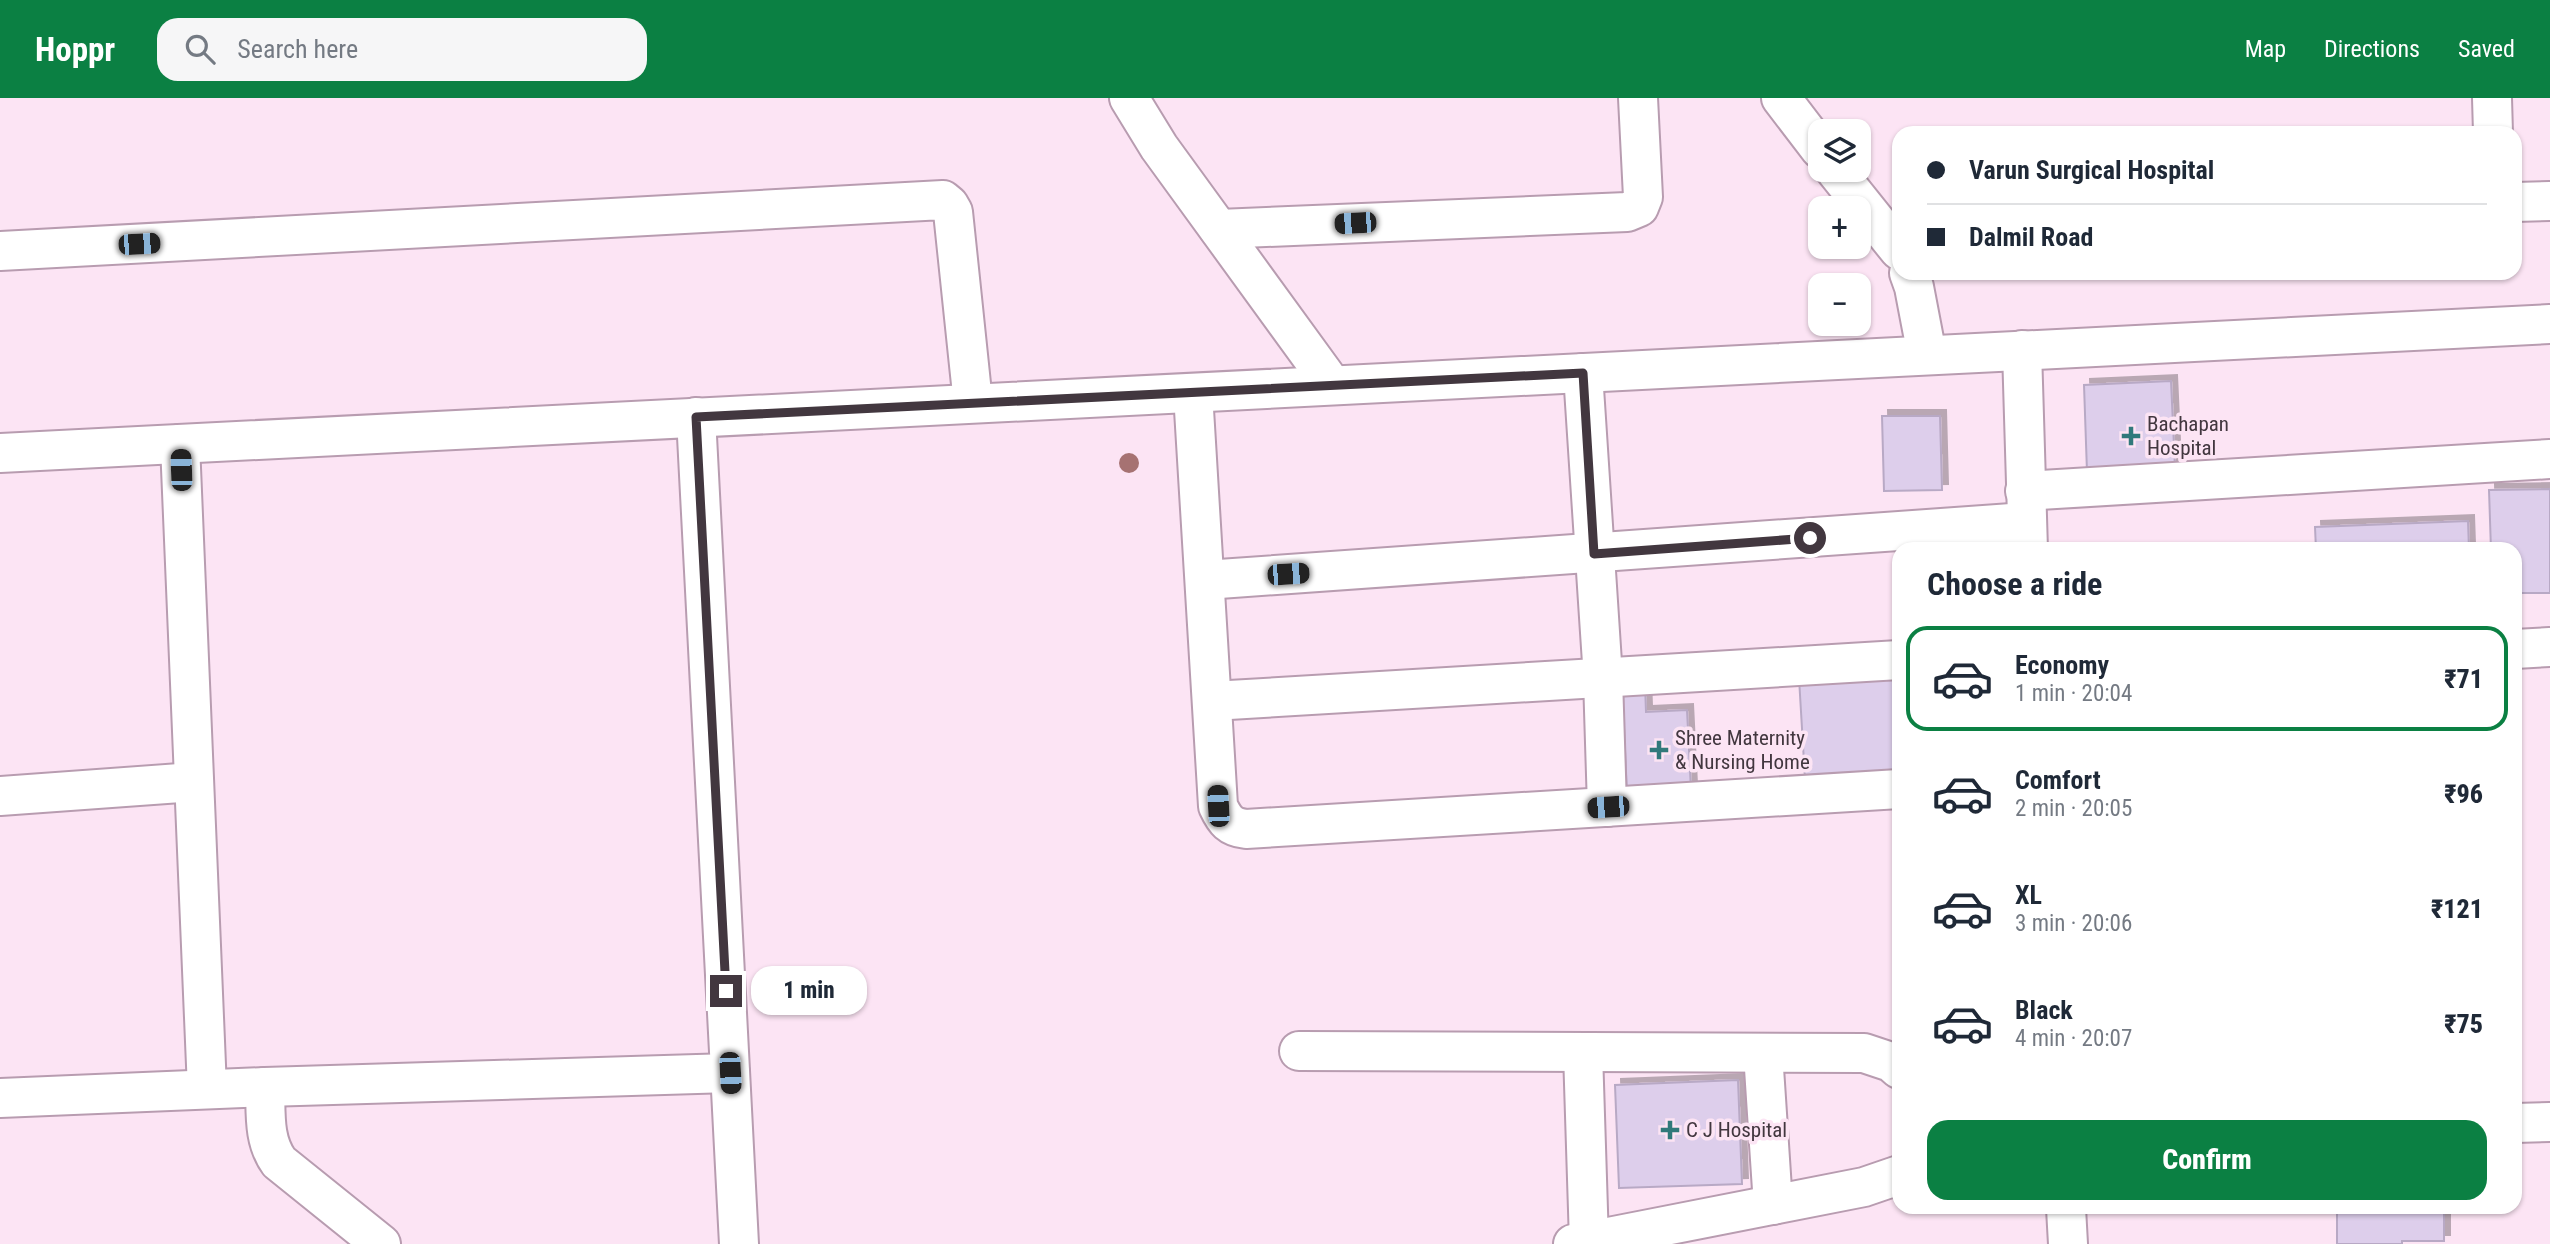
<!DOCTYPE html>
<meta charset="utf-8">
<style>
body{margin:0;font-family:"Roboto Condensed",sans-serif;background:#f6f6f7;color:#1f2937;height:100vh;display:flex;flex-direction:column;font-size:26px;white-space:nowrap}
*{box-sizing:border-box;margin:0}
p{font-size:23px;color:#747a83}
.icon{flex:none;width:38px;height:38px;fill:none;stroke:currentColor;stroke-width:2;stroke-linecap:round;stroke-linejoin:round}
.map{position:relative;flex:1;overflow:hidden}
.panel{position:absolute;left:1892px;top:444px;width:630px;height:672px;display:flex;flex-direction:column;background:#fff;border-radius:21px;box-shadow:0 2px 5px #0004}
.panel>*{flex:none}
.guide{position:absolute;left:1892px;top:28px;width:630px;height:154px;border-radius:21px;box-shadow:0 2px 5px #0004;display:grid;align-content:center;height:154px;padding:0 35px;background:#fff}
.buttons{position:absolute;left:1808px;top:21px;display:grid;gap:14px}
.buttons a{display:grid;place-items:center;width:63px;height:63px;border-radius:14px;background:#fff;box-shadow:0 2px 5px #0004;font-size:35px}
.end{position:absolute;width:32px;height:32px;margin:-16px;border:9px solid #42373f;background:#fff;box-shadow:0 0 0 4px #fff}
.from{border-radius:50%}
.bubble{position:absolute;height:49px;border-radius:21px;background:#fff;box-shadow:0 2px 5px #0004;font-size:23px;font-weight:800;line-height:49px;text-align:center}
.car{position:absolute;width:21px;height:42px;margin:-21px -10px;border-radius:9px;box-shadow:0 0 5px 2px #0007;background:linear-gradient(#222 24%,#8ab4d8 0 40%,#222 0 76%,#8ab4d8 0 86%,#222 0)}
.guide b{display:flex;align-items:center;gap:24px;height:66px;font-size:26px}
.guide b+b{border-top:2px solid #e0e1e3}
.guide i{width:18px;height:18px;background:#1f2937}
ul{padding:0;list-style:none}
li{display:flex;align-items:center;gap:21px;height:105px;margin:0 14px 10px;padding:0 21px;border:4px solid transparent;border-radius:21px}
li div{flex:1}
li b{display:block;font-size:26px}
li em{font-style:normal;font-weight:800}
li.selected{border-color:#0b8043}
li>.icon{width:63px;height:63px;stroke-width:1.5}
h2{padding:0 35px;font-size:32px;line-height:84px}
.primary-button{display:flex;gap:14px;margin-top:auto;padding:14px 35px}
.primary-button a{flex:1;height:80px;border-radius:21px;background:#0b8043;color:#fff;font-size:28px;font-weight:800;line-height:80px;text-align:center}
header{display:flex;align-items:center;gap:42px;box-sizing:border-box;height:98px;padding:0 35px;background:#0b8043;color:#fff}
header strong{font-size:33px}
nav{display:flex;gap:38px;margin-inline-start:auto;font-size:24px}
.search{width:490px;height:63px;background:#f6f6f7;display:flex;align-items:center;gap:18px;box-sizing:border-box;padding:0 24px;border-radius:21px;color:#747a83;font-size:26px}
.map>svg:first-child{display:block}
</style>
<header>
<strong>Hoppr</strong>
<div class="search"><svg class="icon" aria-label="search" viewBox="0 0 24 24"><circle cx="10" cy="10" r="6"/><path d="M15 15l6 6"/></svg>Search here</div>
<nav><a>Map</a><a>Directions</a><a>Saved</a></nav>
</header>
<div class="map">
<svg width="2550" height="1146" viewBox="0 0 2550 1146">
<defs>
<filter id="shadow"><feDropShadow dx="6" dy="-6" stdDeviation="0" flood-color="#0004"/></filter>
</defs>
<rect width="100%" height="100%" fill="#fce4f4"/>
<g fill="#ddceeb" stroke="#b8a9c5" stroke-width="2" filter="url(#shadow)">
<path d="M2171,283L2175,370L2087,374L2084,287Z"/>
<path d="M1882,318H1940L1942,392L1884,393Z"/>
<path d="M2550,391V495H2515V452H2491L2489,392Z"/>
<path d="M2468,423L2469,452H2316L2315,429Z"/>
<path d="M1899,575V677L1805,681L1799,580Z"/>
<path d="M1645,586L1646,614L1687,612L1691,692L1627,695L1622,587Z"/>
<path d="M1738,982L1742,1086L1619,1090L1615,987Z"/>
<path d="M2337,1110H2444V1143H2402V1146H2337Z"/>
</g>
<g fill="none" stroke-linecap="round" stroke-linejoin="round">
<g stroke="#b89cb0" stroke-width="42">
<g id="minor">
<path d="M1129,0L1159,49L1332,287"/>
<path d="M1781,0L1820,51"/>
<path d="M2492,0L2493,35"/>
<path d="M1835,72L1899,152"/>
<path d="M2515,104L2550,103"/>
<path d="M1219,131L1627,114L1639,109L1643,99L1638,0"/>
<path d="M0,153L943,102L949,107L953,114L973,305"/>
<path d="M1909,175L1914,189L1927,257"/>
<path d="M2022,252L2028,452"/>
<path d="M1583,275L1603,580L1607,709"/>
<path d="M1193,295L1218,708C1225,723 1230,729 1246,731L1899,691"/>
<path d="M696,319L739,1146"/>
<path d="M180,346L207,991"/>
<path d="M0,355L2550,226"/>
<path d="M2025,393L2550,361"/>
<path d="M1205,482L2026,424"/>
<path d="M2515,551L2550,549"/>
<path d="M1212,603L1899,562"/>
<path d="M0,698L194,684"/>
<path d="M1299,953L1864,955L1891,964L1899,971"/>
<path d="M1583,954L1589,1144"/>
<path d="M1763,955L1773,1107"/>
<path d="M265,989C266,1015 263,1042 279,1064L381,1146"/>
<path d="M0,1000L265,989L730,975"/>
<path d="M2515,1025L2550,1024"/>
<path d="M2066,1110L2068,1146"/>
<path d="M1573,1146L1864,1089L1899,1077"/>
</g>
</g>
<use href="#minor" stroke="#fff" stroke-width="38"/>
</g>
<circle fill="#a67272" cx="1129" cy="365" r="10"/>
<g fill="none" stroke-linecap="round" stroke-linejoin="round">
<path stroke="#42373f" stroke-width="9" d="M726,893L696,319L1583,275L1594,456L1810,440"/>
</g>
<g fill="#30797b" stroke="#fce4f4" stroke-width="2.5">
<path d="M2127.5 327.5h7v7h7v7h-7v7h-7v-7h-7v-7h7z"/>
<path d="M1655.5 641.5h7v7h7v7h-7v7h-7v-7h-7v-7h7z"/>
<path d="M1666.5 1021.5h7v7h7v7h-7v7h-7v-7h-7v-7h7z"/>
</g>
<g text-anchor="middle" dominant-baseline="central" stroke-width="7" stroke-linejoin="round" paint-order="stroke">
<g font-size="21" fill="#42373f" stroke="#fce4f4" text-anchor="start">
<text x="2147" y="326">Bachapan<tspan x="2147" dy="24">Hospital</tspan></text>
<text x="1675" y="640">Shree Maternity<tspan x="1675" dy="24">&amp; Nursing Home</tspan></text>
<text x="1686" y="1032">C J Hospital</text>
</g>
</g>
</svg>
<div class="buttons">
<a><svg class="icon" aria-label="layers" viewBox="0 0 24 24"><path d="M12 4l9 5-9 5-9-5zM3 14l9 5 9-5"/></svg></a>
<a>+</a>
<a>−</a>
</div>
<i class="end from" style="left:1810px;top:440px"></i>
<i class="end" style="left:726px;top:893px"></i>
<div class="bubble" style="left:751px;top:868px;width:116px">1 min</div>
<i class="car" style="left:1355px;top:125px;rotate:267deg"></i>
<i class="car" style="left:139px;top:146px;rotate:87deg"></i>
<i class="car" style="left:181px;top:372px;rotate:358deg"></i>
<i class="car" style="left:1288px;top:476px;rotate:86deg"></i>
<i class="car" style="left:1218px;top:708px;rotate:357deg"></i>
<i class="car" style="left:1608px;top:709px;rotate:266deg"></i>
<i class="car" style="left:730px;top:975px;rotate:177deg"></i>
<div class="guide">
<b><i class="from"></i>Varun Surgical Hospital</b>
<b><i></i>Dalmil Road</b>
</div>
<section class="panel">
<h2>Choose a ride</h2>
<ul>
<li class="selected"><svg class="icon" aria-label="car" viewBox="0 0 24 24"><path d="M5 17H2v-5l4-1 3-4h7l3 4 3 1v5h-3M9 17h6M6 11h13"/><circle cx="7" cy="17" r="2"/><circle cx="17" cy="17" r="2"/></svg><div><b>Economy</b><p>1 min · 20:04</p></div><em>₹71</em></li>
<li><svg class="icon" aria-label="car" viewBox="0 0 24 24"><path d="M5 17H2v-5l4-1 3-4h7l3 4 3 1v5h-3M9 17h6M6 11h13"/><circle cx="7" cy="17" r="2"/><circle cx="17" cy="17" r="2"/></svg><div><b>Comfort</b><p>2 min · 20:05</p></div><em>₹96</em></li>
<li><svg class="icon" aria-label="car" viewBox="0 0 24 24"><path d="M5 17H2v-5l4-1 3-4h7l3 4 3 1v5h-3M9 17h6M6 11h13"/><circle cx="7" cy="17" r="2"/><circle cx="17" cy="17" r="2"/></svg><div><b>XL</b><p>3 min · 20:06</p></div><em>₹121</em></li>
<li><svg class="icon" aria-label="car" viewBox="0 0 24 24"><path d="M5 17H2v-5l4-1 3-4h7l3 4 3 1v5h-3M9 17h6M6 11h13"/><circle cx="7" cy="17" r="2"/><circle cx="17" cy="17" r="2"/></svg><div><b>Black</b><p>4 min · 20:07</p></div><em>₹75</em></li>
</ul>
<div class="primary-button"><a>Confirm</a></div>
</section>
</div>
